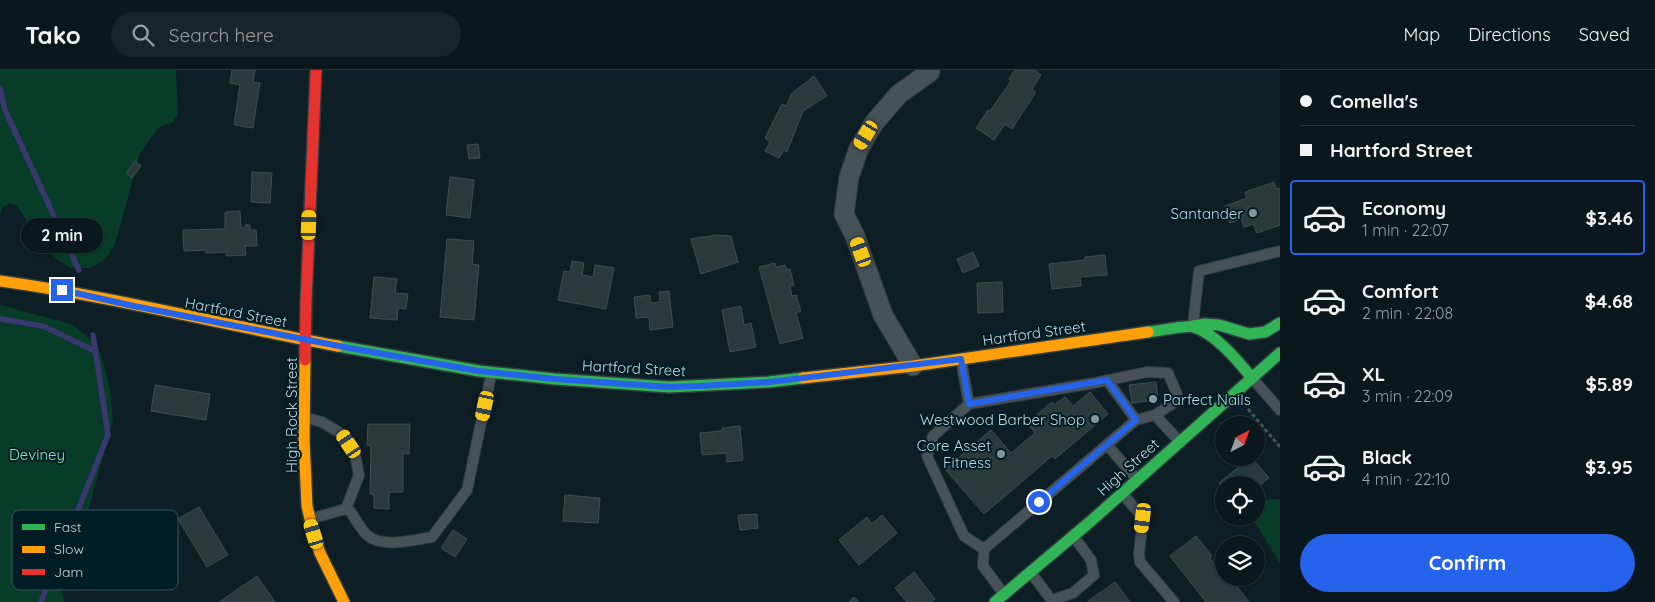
<!DOCTYPE html>
<meta charset="utf-8">
<style>
body{margin:0;font-family:Quicksand,sans-serif;background:#182429;color:#f1f3f6;height:100vh;display:flex;flex-direction:column;font-size:19px;white-space:nowrap}
*{box-sizing:border-box;margin:0}
p{font-size:16px;color:#999fa3}
.icon{flex:none;width:28px;height:28px;fill:none;stroke:currentColor;stroke-width:2;stroke-linecap:round;stroke-linejoin:round}
.map{position:relative;flex:1;overflow:hidden}
.details{display:flex;flex-direction:column;background:#0a171c;width:375px}
.details>*{flex:none}
.top-card{display:grid;align-content:center;height:110px;padding:0 20px;background:#0a171c}
.needle{width:32px;rotate:41deg}
.buttons{position:absolute;left:1215px;top:346px;display:grid;gap:10px}
.buttons a{display:grid;place-items:center;width:50px;height:50px;border-radius:50%;background:#0a171c;box-shadow:0 1px 4px #0004,0 0 0 1px #2a363b;font-size:25px}
.end{position:absolute;width:22px;height:22px;margin:-11px;border:6px solid #2563eb;background:#fff;box-shadow:0 0 0 2px #fff}
.from{border-radius:50%}
.bubble{position:absolute;height:35px;border-radius:18px;background:#0a171c;box-shadow:0 1px 4px #0004,0 0 0 1px #2a363b;font-size:16px;font-weight:700;line-height:35px;text-align:center}
.car{position:absolute;width:15px;height:30px;margin:-15px -8px;border-radius:6px;box-shadow:0 0 4px 1px #0007;background:linear-gradient(#f5c518 24%,#345 0 40%,#f5c518 0 76%,#345 0 86%,#f5c518 0)}
.top-card b{display:flex;align-items:center;gap:18px;height:48px;font-size:19px}
.top-card b+b{border-top:1px solid #2a363b}
.top-card i{width:12px;height:12px;background:#f1f3f6}
ul{padding:0;list-style:none}
li{display:flex;align-items:center;gap:15px;height:75px;margin:0 10px 8px;padding:0 10px;border:2px solid transparent;border-radius:5px}
li div{flex:1}
li b{display:block;font-size:19px}
li em{font-style:normal;font-weight:700}
li.active{border-color:#2563eb}
li>.icon{width:45px;height:45px;stroke-width:1.5}
.action{display:flex;gap:10px;margin-top:auto;padding:10px 20px}
.action a{flex:1;height:58px;border-radius:30px;background:#2563eb;color:#fff;font-size:20px;font-weight:700;line-height:58px;text-align:center}
header{display:flex;align-items:center;gap:30px;box-sizing:border-box;height:70px;padding:0 25px;background:#0a171c;border-bottom:1px solid #2a363b}
header strong{font-size:24px}
nav{display:flex;gap:28px;margin-inline-start:auto;font-size:18px}
.search{width:350px;height:45px;background:#182429;display:flex;align-items:center;gap:12px;box-sizing:border-box;padding:0 18px;border-radius:28px;color:#999fa3;font-size:19px}
main{display:flex;flex:1;min-height:0}
.map>svg:first-child{display:block}
</style>
<header>
<strong>Tako</strong>
<div class="search"><svg class="icon" aria-label="search" viewBox="0 0 24 24"><circle cx="10" cy="10" r="6"/><path d="M15 15l6 6"/></svg>Search here</div>
<nav><a>Map</a><a>Directions</a><a>Saved</a></nav>
</header>
<main>
<div class="map">
<svg width="1280" height="532" viewBox="0 0 1280 532">
<rect width="100%" height="100%" fill="#0d1f25"/>
<g fill="#073d28">
<path d="M0,0H176L178,44L172,53L159,57L140,83L115,174L106,189L90,198H71L57,189L36,170L23,144L16,135L10,133L3,137L0,144Z"/>
<path d="M0,235L71,254L87,266L101,284L110,320L113,350L78,477L61,515L64,532H0Z"/>
<path d="M1280,429V493L1252,448H1256L1257,430Z"/>
</g>
<g fill="none" stroke-linecap="round" stroke-linejoin="round">
<g stroke="#39386f" stroke-width="5.5">
<path d="M0,18L5,40L79,200"/>
<path d="M0,249L43,256L95,281"/>
<path d="M41,532L108,365L93,265"/>
</g>
</g>
<g fill="#2a393c" stroke="#3e4e50">
<path d="M232,0H255L253,12L260,13L253,58L234,55L240,15L230,13Z"/>
<path d="M1015,0H1034L1041,5L1032,19L1036,22L1012,59L1005,54L994,70L976,58L988,40L990,41L1011,11L1009,9Z"/>
<path d="M814,6L827,26L803,41L787,82L784,80L779,88L765,81L770,72L765,68L782,34L787,36L791,24Z"/>
<path d="M478,74L480,88L469,89L467,75Z"/>
<path d="M135,91L141,96L132,108L126,103Z"/>
<path d="M252,102L272,103L270,133L251,132Z"/>
<path d="M450,107L474,110L470,148L446,145Z"/>
<path d="M1274,112L1276,119L1280,118V155L1257,163L1253,154L1244,157L1241,149L1230,153L1225,136L1247,128L1245,122Z"/>
<path d="M240,141L241,158H245V155H250V160H256L257,176H245L246,185L227,186L226,182L206,183L205,180L184,181L183,160L225,159V142Z"/>
<path d="M717,165L731,166L738,192L701,204L691,169Z"/>
<path d="M447,169L474,171L472,194L479,195L474,250L440,247Z"/>
<path d="M973,182L979,196L963,203L957,189Z"/>
<path d="M1105,185L1107,205L1080,207L1081,216L1052,219L1049,194L1085,190V187Z"/>
<path d="M572,191L584,193L582,205L593,207L595,195L614,198L606,239L558,230L564,201L570,202Z"/>
<path d="M775,193L776,197L785,195L787,200L790,199L794,215L790,216L792,226L796,225L801,241L796,243L803,268L780,274L759,197Z"/>
<path d="M374,207L397,209L395,223L408,224L406,239L398,238L397,250L370,248Z"/>
<path d="M1002,212L1003,242L978,243L977,213Z"/>
<path d="M669,221L673,257L650,260L649,247L636,248L634,227L650,225L651,233L660,232L659,222Z"/>
<path d="M741,236L744,255L751,253L756,277L730,282L722,240Z"/>
<path d="M1156,312L1158,330L1132,333L1129,315Z"/>
<path d="M155,315L210,324L206,350L151,341Z"/>
<path d="M1090,322L1108,344L1055,389L1052,386L984,444L945,399L991,360L1011,383L1035,363L1027,353L1052,332L1054,335L1065,327L1073,336Z"/>
<path d="M368,354H410L409,384L403,383V422H389V439L374,438V425L370,424L371,376L367,375Z"/>
<path d="M740,356L743,390L727,392L726,383L702,385L700,363L722,361V358Z"/>
<path d="M1250,388H1252L1269,408L1256,418V415H1224V418L1219,413Z"/>
<path d="M565,425L600,428L598,453L563,451Z"/>
<path d="M199,437L228,485L207,497L178,449Z"/>
<path d="M757,444L758,458L740,460L738,445Z"/>
<path d="M882,445L897,463L859,495L839,470L867,447L872,454Z"/>
<path d="M453,460L467,469L455,487L441,478Z"/>
<path d="M1196,466L1212,486L1210,488L1224,508L1232,517L1235,514L1249,532H1206L1170,486Z"/>
<path d="M914,502L935,529L931,532H907L895,518Z"/>
<path d="M257,506L275,532H219Z"/>
<path d="M1115,512L1130,532H1087Z"/>
<path d="M854,527L859,532H849Z"/>
</g>
<g fill="none" stroke-linecap="round" stroke-linejoin="round">
<g stroke="#2e3b3f" stroke-width="12">
<g id="lane">
<path d="M1193,255L1199,201L1280,181"/>
<path d="M961,290L969,334"/>
<path d="M1147,302L1168,303L1177,324L1172,334L1155,345L1136,350L984,479L964,466L927,386L933,366L969,334L1094,313Z"/>
<path d="M1253,309L1280,340"/>
<path d="M1107,310L1136,350"/>
<path d="M1155,345L1179,371"/>
<path d="M307,348L322,352L342,364L355,384L359,405L346,439"/>
<path d="M1107,375L1136,408"/>
<path d="M1123,424L1143,448L1139,483L1140,492L1174,532"/>
<path d="M310,449L346,439L350,441C355,448 360,458 366,464C381,479 413,470 432,467L467,420L491,305"/>
<path d="M984,479L983,496L1003,523"/>
<path d="M1031,503L1053,532"/>
<path d="M1052,530L1073,523L1094,505L1091,490L1074,467"/>
</g>
</g>
<g stroke="#2e3b3f" stroke-width="21">
<path id="street" d="M913,296L883,245L855,166L844,144L849,107L859,78L874,53L899,24L930,2"/>
</g>
<g stroke="#2e3b3f" stroke-width="14">
<g id="fast">
<path d="M1193,256L1205,254L1219,255L1249,264L1265,262L1280,253"/>
<path d="M1148,262C1158,261 1187,255 1194,257C1216,264 1238,291 1252,308"/>
<path d="M338,276L479,301L555,309L669,317L769,312L803,308"/>
<path d="M995,532L1091,451L1280,283"/>
</g>
</g>
<g stroke="#2e3b3f" stroke-width="14">
<g id="slow">
<path d="M0,211C114,227 225,255 338,276"/>
<path d="M305,290L304,370L307,436L313,462L320,483L344,532"/>
<path d="M803,308L913,296L1148,262"/>
</g>
</g>
<g stroke="#2e3b3f" stroke-width="14">
<path id="jam" d="M305,290L306,232L316,0"/>
</g>
<path stroke="#485558" stroke-width="3" stroke-dasharray="4 2.5" stroke-linecap="butt" d="M1248,339L1280,377"/>
<use href="#lane" stroke="#465257" stroke-width="10"/>
<use href="#street" stroke="#465257" stroke-width="19"/>
<use href="#fast" stroke="#30b455" stroke-width="11"/>
<use href="#slow" stroke="#ff9f0a" stroke-width="11"/>
<use href="#jam" stroke="#e5322d" stroke-width="11"/>
</g>
<g fill="none" stroke-linecap="round" stroke-linejoin="round">
<path stroke="#2563eb" stroke-width="6" d="M62,220L134,236L344,277L479,301L555,309L669,317L700,316L769,312L961,289L969,334L1107,310L1136,350L1039,432"/>
</g>
<g fill="#84969c" stroke="#001c25" stroke-width="2">
<circle cx="1253" cy="143" r="5"/>
<circle cx="1153" cy="329" r="5"/>
<circle cx="1095" cy="349" r="5"/>
<circle cx="1001" cy="384" r="5"/>
</g>
<g text-anchor="middle" dominant-baseline="central" stroke-width="4" stroke-linejoin="round" paint-order="stroke">
<g font-size="15" fill="#c4d6dc" stroke="#001c25" text-anchor="end">
<text x="1243" y="143">Santander</text>
<text x="1163" y="329" text-anchor="start">Parfect Nails</text>
<text x="1085" y="349">Westwood Barber Shop</text>
<text x="991" y="375">Core Asset<tspan x="991" dy="17">Fitness</tspan></text>
</g>
<g font-size="15" fill="#c4d6dc" stroke="#001c25">
<text transform="translate(236 242) rotate(11)">Hartford Street</text>
<text transform="translate(1034 263) rotate(-8)">Hartford Street</text>
<text transform="translate(634 298) rotate(3)">Hartford Street</text>
<text transform="translate(291 345) rotate(-90)">High Rock Street</text>
<text transform="translate(1128 397) rotate(-42)">High Street</text>
</g>
<g font-size="15" fill="#80ebb1" stroke="#001c25">
<text x="37" y="384">Deviney</text>
</g>
</g>
<rect x="12" y="440" width="166" height="80" rx="8" fill="#001c25" stroke="#3b545c" stroke-width="1"/>
<rect x="22" y="454" width="23" height="6" fill="#30b455"/>
<rect x="22" y="476" width="23" height="7" fill="#ff9f0a"/>
<rect x="22" y="499" width="23" height="6" fill="#e5322d"/>
<g font-size="14" fill="#c4d6dc">
<text x="54" y="462">Fast</text>
<text x="54" y="484">Slow</text>
<text x="54" y="507">Jam</text>
</g>
</svg>
<div class="buttons">
<a><svg class="needle" viewBox="-14 -14 28 28"><path d="M0-13l5 13h-10z" fill="#e53935"/><path d="M0 13l5-13h-10z" fill="#999fa3"/></svg></a>
<a><svg class="icon" aria-label="locate" viewBox="0 0 24 24"><circle cx="12" cy="12" r="6"/><path d="M12 2v4M12 18v4M2 12h4M18 12h4"/></svg></a>
<a><svg class="icon" aria-label="layers" viewBox="0 0 24 24"><path d="M12 4l9 5-9 5-9-5zM3 14l9 5 9-5"/></svg></a>
</div>
<i class="end from" style="left:1039px;top:432px"></i>
<i class="end" style="left:62px;top:220px"></i>
<div class="bubble" style="left:21px;top:148px;width:82px">2 min</div>
<i class="car" style="left:866px;top:65px;rotate:211deg"></i>
<i class="car" style="left:309px;top:155px;rotate:2deg"></i>
<i class="car" style="left:861px;top:182px;rotate:340deg"></i>
<i class="car" style="left:485px;top:336px;rotate:192deg"></i>
<i class="car" style="left:349px;top:374px;rotate:326deg"></i>
<i class="car" style="left:1143px;top:448px;rotate:187deg"></i>
<i class="car" style="left:314px;top:464px;rotate:343deg"></i>
</div>
<section class="details">
<div class="top-card">
<b><i class="from"></i>Comella's</b>
<b><i></i>Hartford Street</b>
</div>
<ul>
<li class="active"><svg class="icon" aria-label="car" viewBox="0 0 24 24"><path d="M5 17H2v-5l4-1 3-4h7l3 4 3 1v5h-3M9 17h6M6 11h13"/><circle cx="7" cy="17" r="2"/><circle cx="17" cy="17" r="2"/></svg><div><b>Economy</b><p>1 min · 22:07</p></div><em>$3.46</em></li>
<li><svg class="icon" aria-label="car" viewBox="0 0 24 24"><path d="M5 17H2v-5l4-1 3-4h7l3 4 3 1v5h-3M9 17h6M6 11h13"/><circle cx="7" cy="17" r="2"/><circle cx="17" cy="17" r="2"/></svg><div><b>Comfort</b><p>2 min · 22:08</p></div><em>$4.68</em></li>
<li><svg class="icon" aria-label="car" viewBox="0 0 24 24"><path d="M5 17H2v-5l4-1 3-4h7l3 4 3 1v5h-3M9 17h6M6 11h13"/><circle cx="7" cy="17" r="2"/><circle cx="17" cy="17" r="2"/></svg><div><b>XL</b><p>3 min · 22:09</p></div><em>$5.89</em></li>
<li><svg class="icon" aria-label="car" viewBox="0 0 24 24"><path d="M5 17H2v-5l4-1 3-4h7l3 4 3 1v5h-3M9 17h6M6 11h13"/><circle cx="7" cy="17" r="2"/><circle cx="17" cy="17" r="2"/></svg><div><b>Black</b><p>4 min · 22:10</p></div><em>$3.95</em></li>
</ul>
<div class="action"><a>Confirm</a></div>
</section>
</main>
